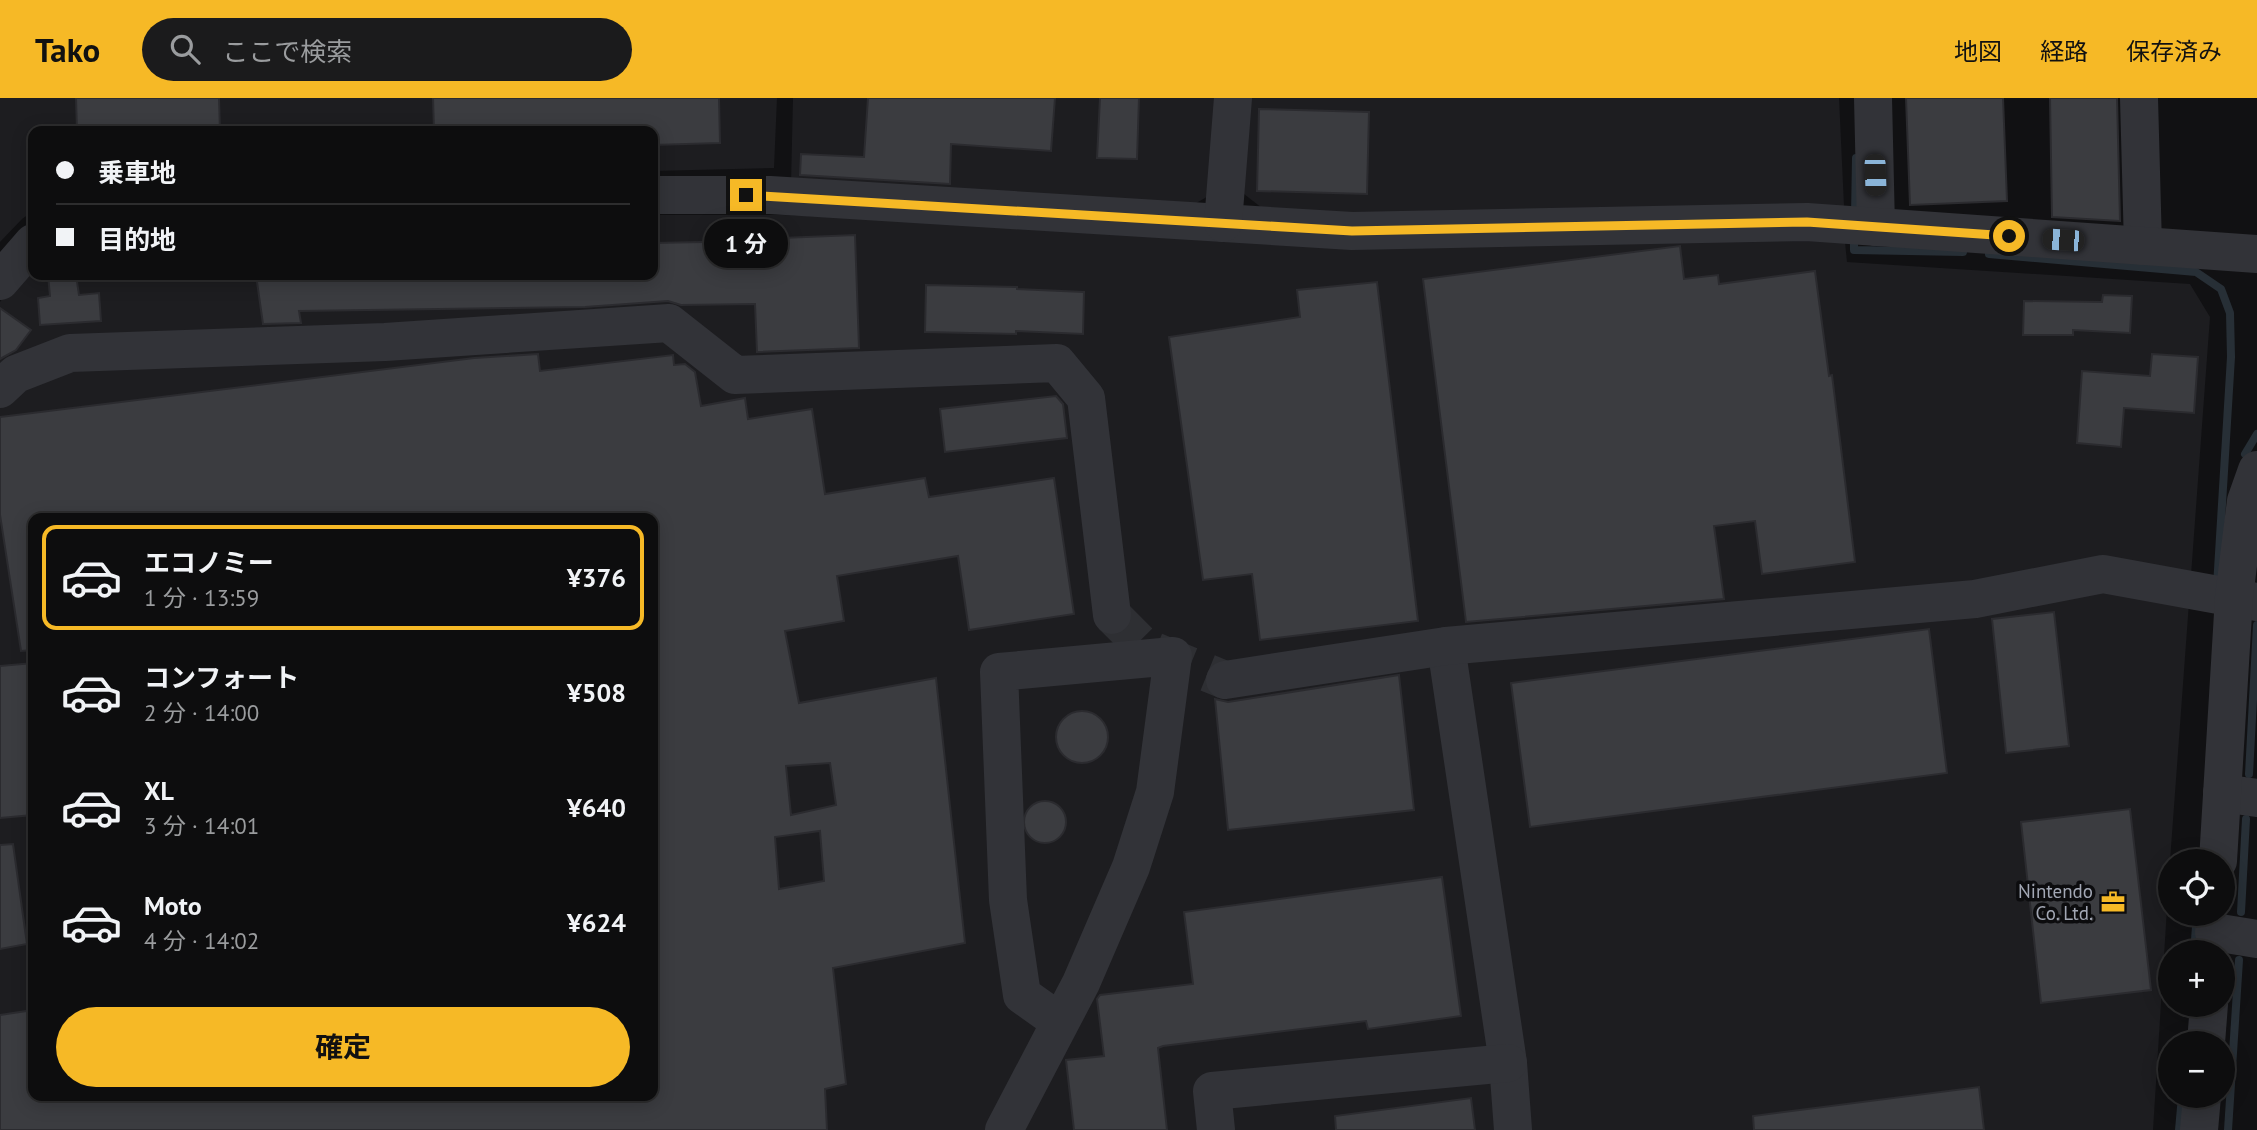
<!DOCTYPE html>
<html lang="ja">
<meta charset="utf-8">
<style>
body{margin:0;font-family:"PT Sans","Noto Sans JP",sans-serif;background:#1b1b1c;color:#f1f3f6;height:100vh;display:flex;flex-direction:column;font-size:26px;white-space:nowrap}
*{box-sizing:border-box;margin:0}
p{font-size:23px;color:#9a9c9e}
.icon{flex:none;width:38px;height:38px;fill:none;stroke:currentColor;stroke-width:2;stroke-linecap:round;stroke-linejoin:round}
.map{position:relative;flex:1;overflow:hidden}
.sheet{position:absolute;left:28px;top:415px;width:630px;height:588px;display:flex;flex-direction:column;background:#0d0d0e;border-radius:14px;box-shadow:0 4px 18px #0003,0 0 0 2px #2d2d2e}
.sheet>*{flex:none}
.hud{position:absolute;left:28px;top:28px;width:630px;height:154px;border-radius:14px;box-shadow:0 4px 18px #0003,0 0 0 2px #2d2d2e;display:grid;align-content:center;height:154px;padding:0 28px;background:#0d0d0e}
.tools{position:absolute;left:2158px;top:751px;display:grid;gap:14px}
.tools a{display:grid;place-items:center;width:77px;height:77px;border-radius:50%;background:#0d0d0e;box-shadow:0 4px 18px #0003,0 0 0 2px #2d2d2e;font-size:35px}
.end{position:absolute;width:32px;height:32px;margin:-16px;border:9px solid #f6b926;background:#111;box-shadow:0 0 0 4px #111}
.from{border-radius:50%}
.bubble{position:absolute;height:49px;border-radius:24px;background:#0d0d0e;box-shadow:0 4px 18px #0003,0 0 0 2px #2d2d2e;font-size:23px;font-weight:700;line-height:49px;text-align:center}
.car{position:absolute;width:21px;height:42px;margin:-21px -10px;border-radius:9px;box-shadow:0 0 5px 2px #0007;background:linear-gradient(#222 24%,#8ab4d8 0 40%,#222 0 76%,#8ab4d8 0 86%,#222 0)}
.hud b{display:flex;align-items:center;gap:24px;height:66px;font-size:26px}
.hud b+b{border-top:2px solid #2d2d2e}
.hud i{width:18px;height:18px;background:#f1f3f6}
ul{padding:12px 0 0;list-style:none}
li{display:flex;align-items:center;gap:21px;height:105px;margin:0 14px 10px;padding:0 14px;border:4px solid transparent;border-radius:14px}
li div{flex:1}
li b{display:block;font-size:26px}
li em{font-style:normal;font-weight:700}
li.active{border-color:#f6b926}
li>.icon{width:63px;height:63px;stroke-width:1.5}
.action{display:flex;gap:14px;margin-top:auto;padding:14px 28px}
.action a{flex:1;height:80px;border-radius:42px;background:#f6b926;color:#111;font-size:28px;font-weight:700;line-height:80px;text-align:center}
header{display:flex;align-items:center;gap:42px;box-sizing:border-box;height:98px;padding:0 35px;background:#f6b926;color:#111}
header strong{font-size:33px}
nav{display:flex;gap:38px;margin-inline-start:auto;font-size:24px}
.search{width:490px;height:63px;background:#1b1b1c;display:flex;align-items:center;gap:18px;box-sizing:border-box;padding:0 24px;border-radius:38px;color:#9a9c9e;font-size:26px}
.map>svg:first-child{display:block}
</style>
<header>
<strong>Tako</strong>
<div class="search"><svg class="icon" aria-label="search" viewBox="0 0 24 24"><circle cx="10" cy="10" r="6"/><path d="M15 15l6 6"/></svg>ここで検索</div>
<nav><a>地図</a><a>経路</a><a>保存済み</a></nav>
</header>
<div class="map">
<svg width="2257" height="1032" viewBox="0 0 2257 1032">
<rect width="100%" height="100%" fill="#111113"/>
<g fill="#1d1d20" fill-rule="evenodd">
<path d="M0,0H777L774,70L653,73V33H33V113L22,121L0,144Z"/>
<path d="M793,0H1225L1219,92L1184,112L791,86Z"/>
<path d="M1247,0H1839L1844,108L1363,116L1262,110L1244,96Z"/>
<path d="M653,117H783L1517,147L1706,139L1845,144L1847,164L2190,186L2210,219L2170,763L2153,1032H0V204L12,186L33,167V177H653ZM33,420H653V998H33Z"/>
</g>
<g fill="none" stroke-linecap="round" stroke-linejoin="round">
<g stroke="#272f36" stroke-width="8">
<path d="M1855,117L1856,60"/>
<path d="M1854,137V152L1963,154"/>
<path d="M1989,156L2196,174L2221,191L2230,215L2231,259L2217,488"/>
<path d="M2245,356L2257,336"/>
<path d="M2249,676L2257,527"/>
<path d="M2241,814L2246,721"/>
<path d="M2194,854L2197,816"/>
<path d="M2179,1032L2182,998"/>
<path d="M2228,1032L2239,862"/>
</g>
</g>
<g fill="#3b3c40" stroke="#2b2b2f" stroke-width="2" fill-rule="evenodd">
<path d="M76,0H219L220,33H77Z"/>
<path d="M433,0H719L720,45L653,47V33H434Z"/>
<path d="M868,0H1055L1051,53L951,46L950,86L800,77L801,56L864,59Z"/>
<path d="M1100,0H1139L1137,61L1097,60Z"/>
<path d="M1906,0H2003L2007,103L1910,107Z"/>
<path d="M2050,0H2117L2120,123L2052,119Z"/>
<path d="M1259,11L1369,14L1367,96L1257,93Z"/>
<path d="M855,137L859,250L757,254L755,206L681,207L668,203L585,209L299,213L301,225L263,226L256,177H653V145L753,143V141Z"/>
<path d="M1680,148L1684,181L1718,177L1719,186L1815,173L1829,278L1832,277L1855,464L1762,476L1755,423L1714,428L1724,501L1466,524L1423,181Z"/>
<path d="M48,177H76L79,197L99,195L101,223L40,227L38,200L50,198Z"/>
<path d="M1377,184L1418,523L1260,542L1252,476L1203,482L1169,239L1300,219L1297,192Z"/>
<path d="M926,187L1017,189V191L1084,194L1083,236L1016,233V236L925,234Z"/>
<path d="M2103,197L2132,198L2130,235L2073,232V237H2023L2024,203L2102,204Z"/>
<path d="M0,210L31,232L16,252L0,261Z"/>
<path d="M538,256L540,273L673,257L674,267L685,266L695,274L701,308L745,300L748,321L812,311L825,396L925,380L929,399L1054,380L1074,516L969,532L958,458L837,478L844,523L785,533L799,605L936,580L965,845L833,870L846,986L825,991L827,1032H0V917L33,912V998H653V420H33V552L21,553L0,417V319L474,260ZM830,665L836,707L791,717L786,668ZM820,733L824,783L779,791L775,739Z"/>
<path d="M2152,256L2198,259L2194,315L2124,310L2121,349L2077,345L2082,273L2150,278Z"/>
<path d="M1056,298L1063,306L1067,340L945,354L940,311Z"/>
<path d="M2054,514L2069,648L2006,655L1992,521Z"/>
<path d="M1929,531L1947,675L1530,729L1511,585Z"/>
<path d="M33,565V717L0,720V568Z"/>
<path d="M1399,577L1414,712L1228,732L1215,601L1228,604Z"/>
<circle cx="1082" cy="639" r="26"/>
<circle cx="1045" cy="724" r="21"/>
<path d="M2130,711L2151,892L2041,905L2021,724Z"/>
<path d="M13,746L27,846L0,851V747Z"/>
<path d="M1442,779L1461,918L1368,931L1366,923L1163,948L1158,950L1167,1032H1074L1066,962L1104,958L1097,901L1100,897L1193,886L1184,814Z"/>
<path d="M1979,989L1984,1032H1754L1753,1018Z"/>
<path d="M1471,1000L1475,1032H1336L1335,1018Z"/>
</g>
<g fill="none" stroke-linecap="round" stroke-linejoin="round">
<path stroke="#2e2f33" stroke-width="38" stroke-dasharray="38 19" stroke-linecap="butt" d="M1112,517L1144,549L1225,582"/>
<g stroke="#323338" stroke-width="38">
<path d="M1873,0L1876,129"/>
<path d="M2139,0L2143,148"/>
<path d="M653,97H770L1352,133L1807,124L2257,156"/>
<path d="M1223,125L1233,0"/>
<path d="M0,183L33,145"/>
<path d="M0,291L16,276L70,255L385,244L669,225L735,277L1057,265L1086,300L1112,517"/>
<path d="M1446,548L1508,965L1513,1032"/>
<path d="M1225,582L1446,548L1975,501L2103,476L2257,504"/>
<path d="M2222,695L2257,700"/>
<path d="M2218,763L2234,499L2246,403L2257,372"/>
<path d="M2214,834L2257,841"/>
<path d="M2206,945L2209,906"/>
<path d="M1004,1032L1081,885L1131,769L1155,694L1173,558L999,574L1008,802L1022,897L1060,924"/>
<path d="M1216,1032L1212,993L1508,965"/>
<path d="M2199,1032L2202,998"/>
</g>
</g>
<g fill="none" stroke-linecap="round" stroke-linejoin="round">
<path stroke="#f6b926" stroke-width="9" d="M746,97L1352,133L1807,124L2009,138"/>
</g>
<defs>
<g id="office-bare" transform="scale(1.89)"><path d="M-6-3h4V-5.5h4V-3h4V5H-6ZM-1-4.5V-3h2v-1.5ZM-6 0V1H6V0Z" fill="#f6b926" stroke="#0c0c0e" stroke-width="2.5" paint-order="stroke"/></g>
</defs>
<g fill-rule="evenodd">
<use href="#office-bare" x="2113" y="804"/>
</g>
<g text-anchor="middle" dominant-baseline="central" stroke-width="7" stroke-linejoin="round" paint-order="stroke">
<g font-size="19" fill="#a2a7b4" stroke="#0c0c0e" text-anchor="end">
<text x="2093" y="793">Nintendo<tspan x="2093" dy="22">Co. Ltd.</tspan></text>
</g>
</g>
</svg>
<div class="tools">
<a><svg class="icon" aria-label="locate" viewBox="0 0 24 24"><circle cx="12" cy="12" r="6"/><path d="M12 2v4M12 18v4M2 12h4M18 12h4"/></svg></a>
<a>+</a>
<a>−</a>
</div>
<i class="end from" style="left:2009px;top:138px"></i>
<i class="end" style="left:746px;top:97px"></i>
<div class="bubble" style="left:704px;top:121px;width:84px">1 分</div>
<i class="car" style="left:1875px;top:77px;rotate:178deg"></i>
<i class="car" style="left:2063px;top:142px;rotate:274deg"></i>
<div class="hud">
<b><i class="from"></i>乗車地</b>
<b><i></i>目的地</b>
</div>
<section class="sheet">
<ul>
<li class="active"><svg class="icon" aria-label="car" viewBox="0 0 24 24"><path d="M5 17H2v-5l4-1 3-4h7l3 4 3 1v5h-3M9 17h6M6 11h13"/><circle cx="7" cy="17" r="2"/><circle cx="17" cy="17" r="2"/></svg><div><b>エコノミー</b><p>1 分 · 13:59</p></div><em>¥376</em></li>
<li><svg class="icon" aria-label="car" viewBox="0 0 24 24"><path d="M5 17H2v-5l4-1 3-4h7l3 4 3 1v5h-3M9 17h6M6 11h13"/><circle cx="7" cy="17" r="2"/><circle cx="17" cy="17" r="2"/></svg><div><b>コンフォート</b><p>2 分 · 14:00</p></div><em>¥508</em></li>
<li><svg class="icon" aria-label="car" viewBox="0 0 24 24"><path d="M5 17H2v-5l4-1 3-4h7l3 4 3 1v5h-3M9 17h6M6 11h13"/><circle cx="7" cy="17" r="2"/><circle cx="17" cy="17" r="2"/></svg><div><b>XL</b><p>3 分 · 14:01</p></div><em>¥640</em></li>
<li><svg class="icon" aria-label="car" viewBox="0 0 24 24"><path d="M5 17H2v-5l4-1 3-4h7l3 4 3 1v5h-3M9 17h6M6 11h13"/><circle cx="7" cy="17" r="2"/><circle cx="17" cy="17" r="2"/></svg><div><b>Moto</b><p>4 分 · 14:02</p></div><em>¥624</em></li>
</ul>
<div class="action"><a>確定</a></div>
</section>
</div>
